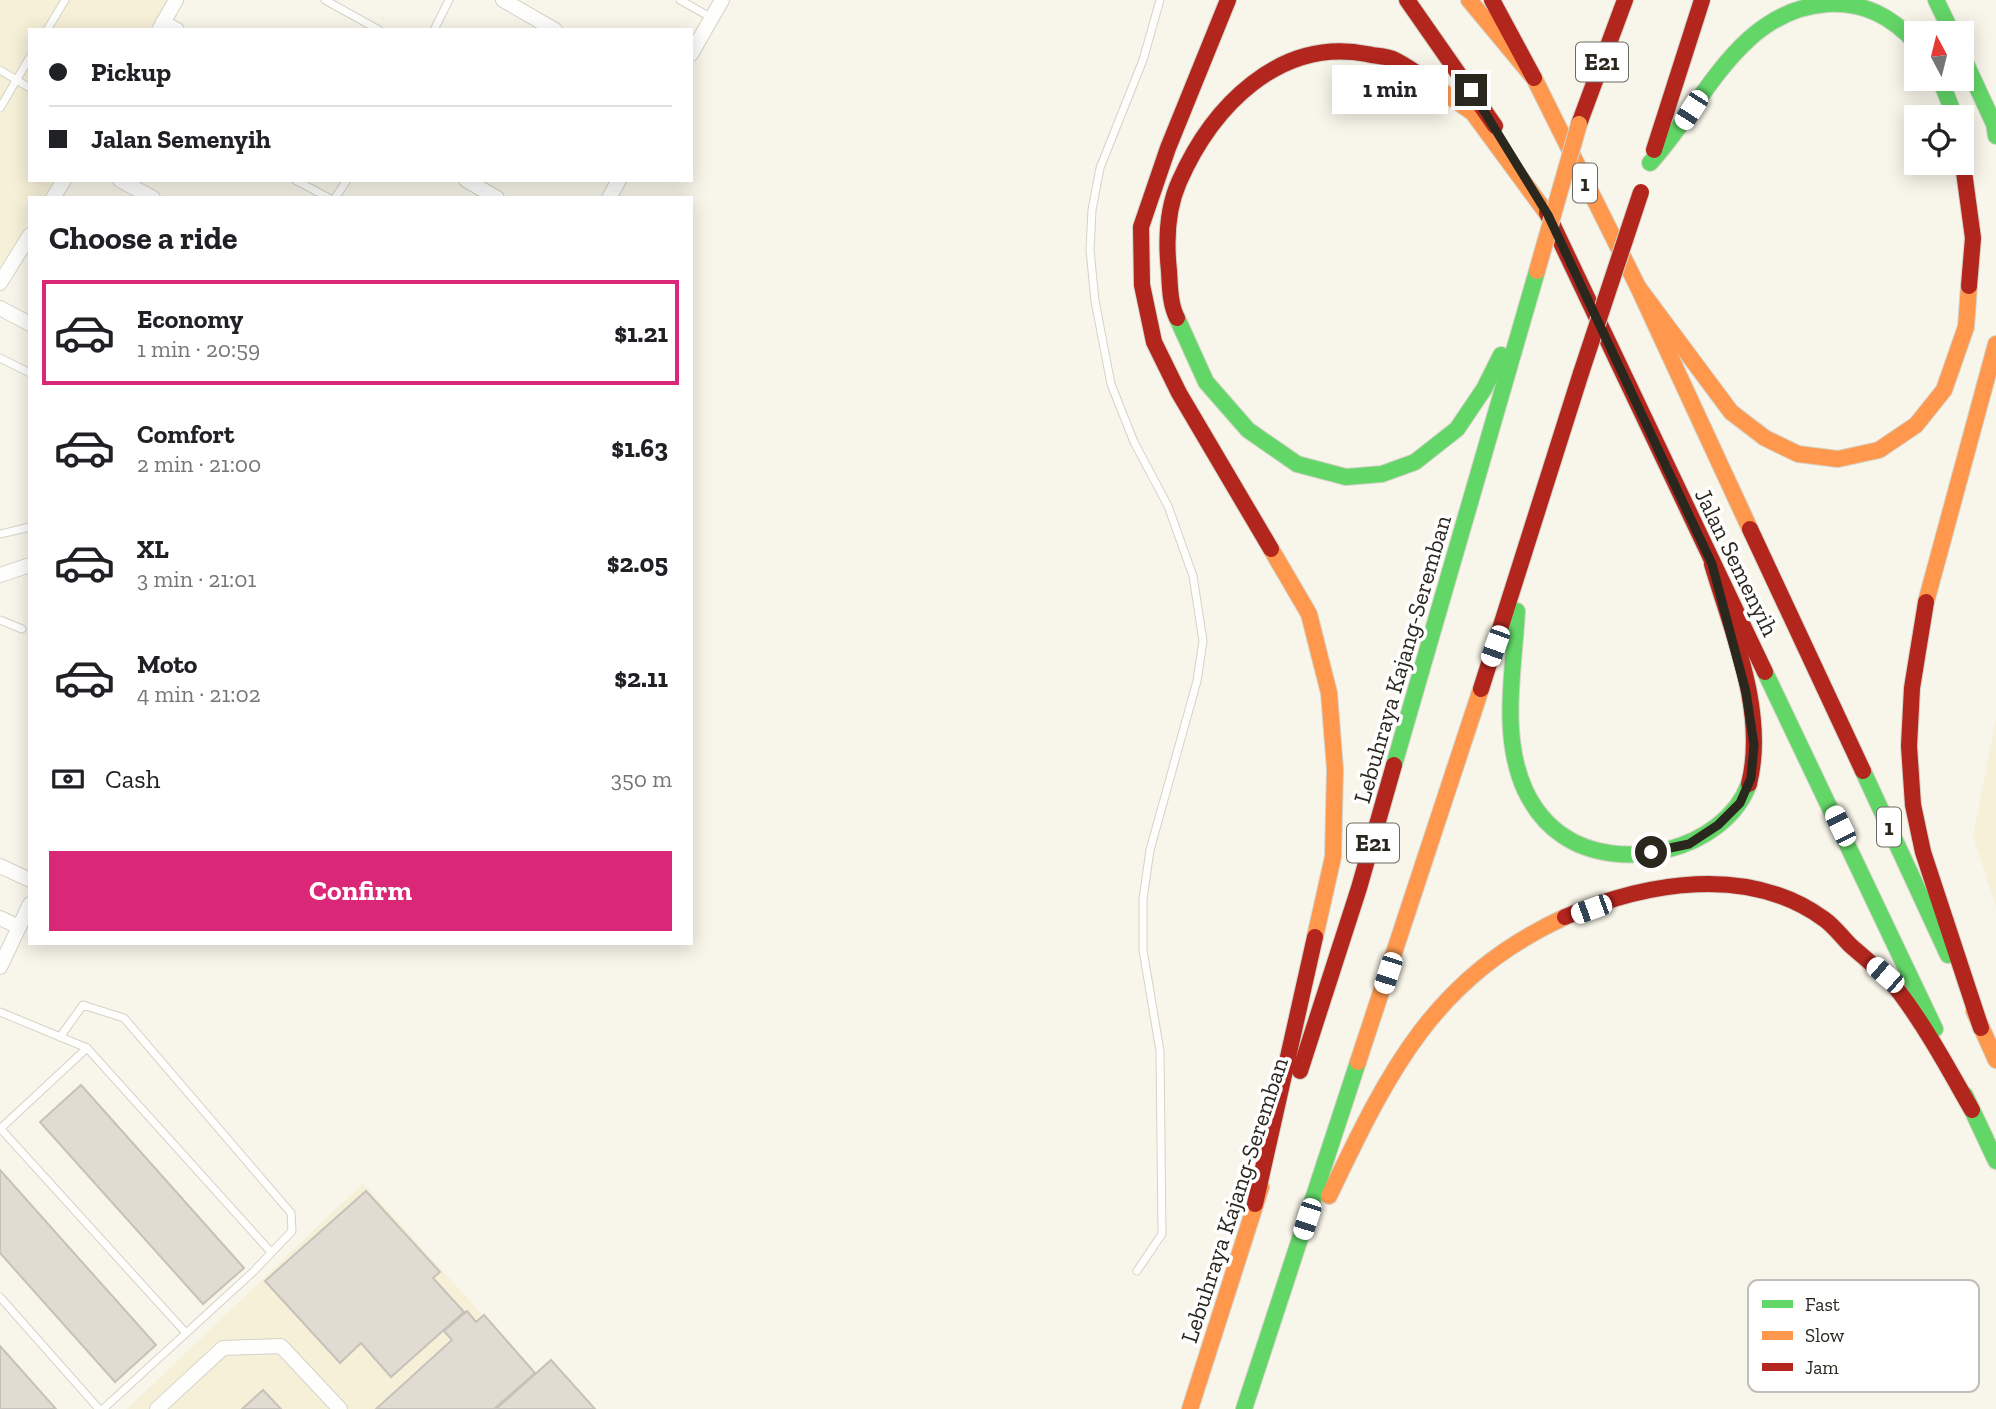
<!DOCTYPE html>
<meta charset="utf-8">
<style>
body{margin:0;font-family:"Zilla Slab",serif;background:#f6f6f6;color:#202124;height:100vh;display:flex;flex-direction:column;font-size:26px;white-space:nowrap}
*{box-sizing:border-box;margin:0}
p{font-size:23px;color:#757577}
.icon{flex:none;width:38px;height:38px;fill:none;stroke:currentColor;stroke-width:2;stroke-linecap:round;stroke-linejoin:round}
.map{position:relative;flex:1;overflow:hidden}
.details{position:absolute;left:28px;top:196px;width:665px;height:749px;display:flex;flex-direction:column;background:#fff;border-radius:0px;box-shadow:0 4px 18px #0003}
.details>*{flex:none}
.guide{position:absolute;left:28px;top:28px;width:665px;height:154px;border-radius:0px;box-shadow:0 4px 18px #0003;display:grid;align-content:center;height:154px;padding:0 21px;background:#fff}
.needle{width:46px;rotate:353deg}
.controls{position:absolute;left:1904px;top:21px;display:grid;gap:14px}
.controls a{display:grid;place-items:center;width:70px;height:70px;border-radius:0px;background:#fff;box-shadow:0 4px 18px #0003;font-size:35px}
.end{position:absolute;width:32px;height:32px;margin:-16px;border:9px solid #2a281e;background:#fff;box-shadow:0 0 0 4px #fff}
.from{border-radius:50%}
.bubble{position:absolute;height:49px;border-radius:0px;background:#fff;box-shadow:0 4px 18px #0003;font-size:23px;font-weight:700;line-height:49px;text-align:center}
.car{position:absolute;width:21px;height:42px;margin:-21px -10px;border-radius:9px;box-shadow:0 0 5px 2px #0007;background:linear-gradient(#fff 24%,#345 0 40%,#fff 0 76%,#345 0 86%,#fff 0)}
.guide b{display:flex;align-items:center;gap:24px;height:66px;font-size:26px}
.guide b+b{border-top:2px solid #e0e0e0}
.guide i{width:18px;height:18px;background:#202124}
ul{padding:0;list-style:none}
li{display:flex;align-items:center;gap:21px;height:105px;margin:0 14px 10px;padding:0 7px;border:4px solid transparent;border-radius:0px}
li div{flex:1}
li b{display:block;font-size:26px}
li em{font-style:normal;font-weight:700}
li.active{border-color:#db2777}
li>.icon{width:63px;height:63px;stroke-width:1.5}
h2{padding:0 21px;font-size:32px;line-height:84px}
.pay{display:flex;align-items:center;gap:18px;height:77px;padding:0 21px;font-size:26px}
.pay p{margin-inline-start:auto}
.action{display:flex;gap:14px;margin-top:auto;padding:14px 21px}
.action a{flex:1;height:80px;border-radius:0px;background:#db2777;color:#fff;font-size:28px;font-weight:700;line-height:80px;text-align:center}
.map>svg:first-child{display:block}
</style>
<div class="map">
<svg width="1996" height="1409" viewBox="0 0 1996 1409">
<rect width="100%" height="100%" fill="#f8f6ea"/>
<g fill="#f6f0d8">
<path d="M0,0H168L149,30H30V180H54L43,198H30V219L0,268Z"/>
<path d="M1996,719V907L1973,836Z"/>
<path d="M363,1183L568,1409H127Z"/>
</g>
<g fill="#e0dcd2" stroke="#c6c2b9" stroke-width="2">
<path d="M81,1085L244,1268L203,1304L40,1122Z"/>
<path d="M0,1170L156,1345L115,1382L0,1253Z"/>
<path d="M366,1191L440,1272L433,1278L464,1312L391,1377L361,1343L340,1363L265,1281Z"/>
<path d="M467,1311L476,1322L484,1315L535,1373L494,1409H376L452,1340L444,1331Z"/>
<path d="M0,1346L56,1409H0Z"/>
<path d="M551,1360L595,1409H496Z"/>
<path d="M263,1390L281,1409H242Z"/>
</g>
<g fill="none" stroke-linecap="round" stroke-linejoin="round">
<g stroke="#d5d2c8" stroke-width="9">
<g id="lane">
<path d="M325,0L379,30"/>
<path d="M680,0L712,18"/>
<path d="M47,30L65,0"/>
<path d="M434,30L449,0"/>
<path d="M0,70L30,88"/>
<path d="M0,108L30,57"/>
<path d="M295,180L329,198"/>
<path d="M335,198L347,180"/>
<path d="M0,358L30,373"/>
<path d="M0,534L30,527"/>
<path d="M0,620L22,629"/>
<path d="M0,1012L87,1048L270,1251"/>
<path d="M60,1037L83,1005L124,1018L291,1213L292,1231L253,1272L103,1409"/>
<path d="M0,1128L186,1333"/>
<path d="M0,1129L87,1048"/>
<path d="M1137,1271L1162,1234L1160,1051L1143,950V899L1150,850L1197,681L1203,641L1193,576L1168,506L1134,442L1111,384L1095,301L1090,250L1092,210L1100,168L1143,60L1160,0"/>
<path d="M0,1297L99,1409"/>
</g>
</g>
<g stroke="#d5d2c8" stroke-width="16">
<g id="street">
<path d="M503,0L555,30"/>
<path d="M163,22L177,30"/>
<path d="M159,30L176,0"/>
<path d="M691,54L722,0"/>
<path d="M120,180L153,198"/>
<path d="M466,180L497,198"/>
<path d="M53,198L64,180"/>
<path d="M609,198L619,180"/>
<path d="M0,283L30,235"/>
<path d="M0,308L30,324"/>
<path d="M0,575L30,565"/>
<path d="M0,866L30,880"/>
<path d="M0,918L19,927"/>
<path d="M0,967L30,904"/>
<path d="M157,1409L223,1348L281,1346L340,1409"/>
</g>
</g>
<g stroke="#d5d2c8" stroke-width="18">
<g id="fast">
<path d="M1936,0L1952,33"/>
<path d="M1962,55L1994,124L1996,136"/>
<path d="M1940,79L1955,117"/>
<path d="M1650,163C1703,106 1738,10 1827,4C1864,2 1891,16 1916,43"/>
<path d="M1177,318L1206,382L1248,430L1297,464L1346,477L1382,474L1415,462L1457,429L1484,389L1501,355"/>
<path d="M1517,611C1514,669 1500,735 1525,790C1533,807 1546,824 1562,835C1619,875 1724,851 1749,784"/>
<path d="M1765,672L1935,1029"/>
<path d="M1394,765L1537,271"/>
<path d="M1863,771L1948,955"/>
<path d="M1965,1095L1996,1161"/>
<path d="M1244,1409L1358,1062"/>
</g>
</g>
<g stroke="#d5d2c8" stroke-width="18">
<g id="slow">
<path d="M1469,0L1534,78L1638,287L1750,529"/>
<path d="M1421,76L1473,113L1548,215"/>
<path d="M1638,287L1731,412L1765,438L1798,454L1838,459L1879,450L1916,425L1944,390L1966,327L1969,286"/>
<path d="M1271,549L1309,614L1329,693L1335,769L1333,857L1315,937"/>
<path d="M1926,602L1996,344"/>
<path d="M1974,1011L1996,1060"/>
<path d="M1358,1062L1481,689"/>
<path d="M1329,1196C1389,1071 1433,978 1565,917"/>
<path d="M1190,1409L1261,1187"/>
</g>
</g>
<g stroke="#d5d2c8" stroke-width="18">
<g id="jam">
<path d="M1228,0L1168,148L1141,227L1142,285L1154,342L1179,393L1271,549"/>
<path d="M1407,0L1495,126"/>
<path d="M1492,0L1534,78"/>
<path d="M1579,124L1625,0"/>
<path d="M1654,150L1702,0"/>
<path d="M1962,157L1973,238L1969,286"/>
<path d="M1547,213L1765,672"/>
<path d="M1177,318C1170,304 1170,288 1169,271C1166,243 1167,209 1179,182C1212,107 1279,37 1367,54C1375,56 1385,56 1393,59C1402,63 1412,70 1421,76"/>
<path d="M1750,529L1863,771"/>
<path d="M1712,564C1732,632 1767,712 1749,784"/>
<path d="M1926,602L1912,688L1909,746L1913,805L1923,852L1981,1028"/>
<path d="M1481,689L1581,373"/>
<path d="M1565,917C1646,882 1748,864 1824,919C1834,926 1841,936 1850,945C1868,961 1885,974 1900,993C1927,1029 1949,1070 1972,1110"/>
<path d="M1300,1071L1359,888L1394,765"/>
<path d="M1255,1204L1315,937"/>
</g>
</g>
<use href="#lane" stroke="#fefefc" stroke-width="7"/>
<use href="#street" stroke="#fefefc" stroke-width="14"/>
<use href="#fast" stroke="#63d668" stroke-width="16"/>
<use href="#slow" stroke="#ff974d" stroke-width="16"/>
<use href="#jam" stroke="#b3261e" stroke-width="16"/>
<g stroke="#d5d2c8" stroke-width="18" stroke-linecap="butt">
<path id="slow-bridge" d="M1537,271L1579,124"/>
</g>
<g stroke="#d5d2c8" stroke-width="18" stroke-linecap="butt">
<path id="jam-bridge" d="M1581,373L1641,192"/>
</g>
<use href="#slow-bridge" stroke="#ff974d" stroke-width="16"/>
<use href="#jam-bridge" stroke="#b3261e" stroke-width="16"/>
</g>
<g fill="none" stroke-linecap="round" stroke-linejoin="round">
<path stroke="#2a281e" stroke-width="9" d="M1471,90L1548,215L1712,564L1746,692L1754,745L1751,778L1740,803L1718,825L1689,844L1651,852"/>
</g>
<g text-anchor="middle" dominant-baseline="central" stroke-width="7" stroke-linejoin="round" paint-order="stroke">
<g fill="#fff" stroke="#6a6862" stroke-width="2">
<rect x="1576" y="42.5" width="52" height="39" rx="5"/>
<rect x="1573" y="163.5" width="24" height="39" rx="5"/>
<rect x="1877" y="807.5" width="24" height="39" rx="5"/>
<rect x="1347" y="823.5" width="52" height="39" rx="5"/>
</g>
<g font-size="23" font-weight="bold" fill="#2a281e">
<text x="1602" y="62">E21</text>
<text x="1585" y="183">1</text>
<text x="1889" y="827">1</text>
<text x="1373" y="843">E21</text>
</g>
<g font-size="24" fill="#2a281e" stroke="#fff">
<text transform="translate(1737 562) rotate(64)">Jalan Semenyih</text>
<text transform="translate(1402 659) rotate(-74)">Lebuhraya Kajang-Seremban</text>
<text transform="translate(1234 1200) rotate(-72)">Lebuhraya Kajang-Seremban</text>
</g>
</g>
<rect x="1748" y="1280" width="231" height="112" rx="10" fill="#fff" stroke="#bfbebc" stroke-width="2"/>
<rect x="1762" y="1300" width="31" height="8" fill="#63d668"/>
<rect x="1762" y="1331" width="31" height="9" fill="#ff974d"/>
<rect x="1762" y="1363" width="31" height="8" fill="#b3261e"/>
<g font-size="19" fill="#2a281e">
<text x="1805" y="1311">Fast</text>
<text x="1805" y="1342">Slow</text>
<text x="1805" y="1374">Jam</text>
</g>
</svg>
<div class="controls">
<a><svg class="needle" viewBox="-14 -14 28 28"><path d="M0-13l5 13h-10z" fill="#e53935"/><path d="M0 13l5-13h-10z" fill="#757577"/></svg></a>
<a><svg class="icon" aria-label="locate" viewBox="0 0 24 24"><circle cx="12" cy="12" r="6"/><path d="M12 2v4M12 18v4M2 12h4M18 12h4"/></svg></a>
</div>
<i class="end from" style="left:1651px;top:852px"></i>
<i class="end" style="left:1471px;top:90px"></i>
<div class="bubble" style="left:1332px;top:65px;width:116px">1 min</div>
<i class="car" style="left:1691px;top:110px;rotate:213deg"></i>
<i class="car" style="left:1495px;top:646px;rotate:200deg"></i>
<i class="car" style="left:1840px;top:826px;rotate:334deg"></i>
<i class="car" style="left:1591px;top:909px;rotate:250deg"></i>
<i class="car" style="left:1388px;top:973px;rotate:198deg"></i>
<i class="car" style="left:1885px;top:975px;rotate:311deg"></i>
<i class="car" style="left:1307px;top:1219px;rotate:198deg"></i>
<div class="guide">
<b><i class="from"></i>Pickup</b>
<b><i></i>Jalan Semenyih</b>
</div>
<section class="details">
<h2>Choose a ride</h2>
<ul>
<li class="active"><svg class="icon" aria-label="car" viewBox="0 0 24 24"><path d="M5 17H2v-5l4-1 3-4h7l3 4 3 1v5h-3M9 17h6M6 11h13"/><circle cx="7" cy="17" r="2"/><circle cx="17" cy="17" r="2"/></svg><div><b>Economy</b><p>1 min · 20:59</p></div><em>$1.21</em></li>
<li><svg class="icon" aria-label="car" viewBox="0 0 24 24"><path d="M5 17H2v-5l4-1 3-4h7l3 4 3 1v5h-3M9 17h6M6 11h13"/><circle cx="7" cy="17" r="2"/><circle cx="17" cy="17" r="2"/></svg><div><b>Comfort</b><p>2 min · 21:00</p></div><em>$1.63</em></li>
<li><svg class="icon" aria-label="car" viewBox="0 0 24 24"><path d="M5 17H2v-5l4-1 3-4h7l3 4 3 1v5h-3M9 17h6M6 11h13"/><circle cx="7" cy="17" r="2"/><circle cx="17" cy="17" r="2"/></svg><div><b>XL</b><p>3 min · 21:01</p></div><em>$2.05</em></li>
<li><svg class="icon" aria-label="car" viewBox="0 0 24 24"><path d="M5 17H2v-5l4-1 3-4h7l3 4 3 1v5h-3M9 17h6M6 11h13"/><circle cx="7" cy="17" r="2"/><circle cx="17" cy="17" r="2"/></svg><div><b>Moto</b><p>4 min · 21:02</p></div><em>$2.11</em></li>
</ul>
<div class="pay"><svg class="icon" aria-label="cash" viewBox="0 0 24 24"><path d="M3 7h18v10H3z"/><circle cx="12" cy="12" r="2"/></svg>Cash<p>350 m</p></div>
<div class="action"><a>Confirm</a></div>
</section>
</div>
